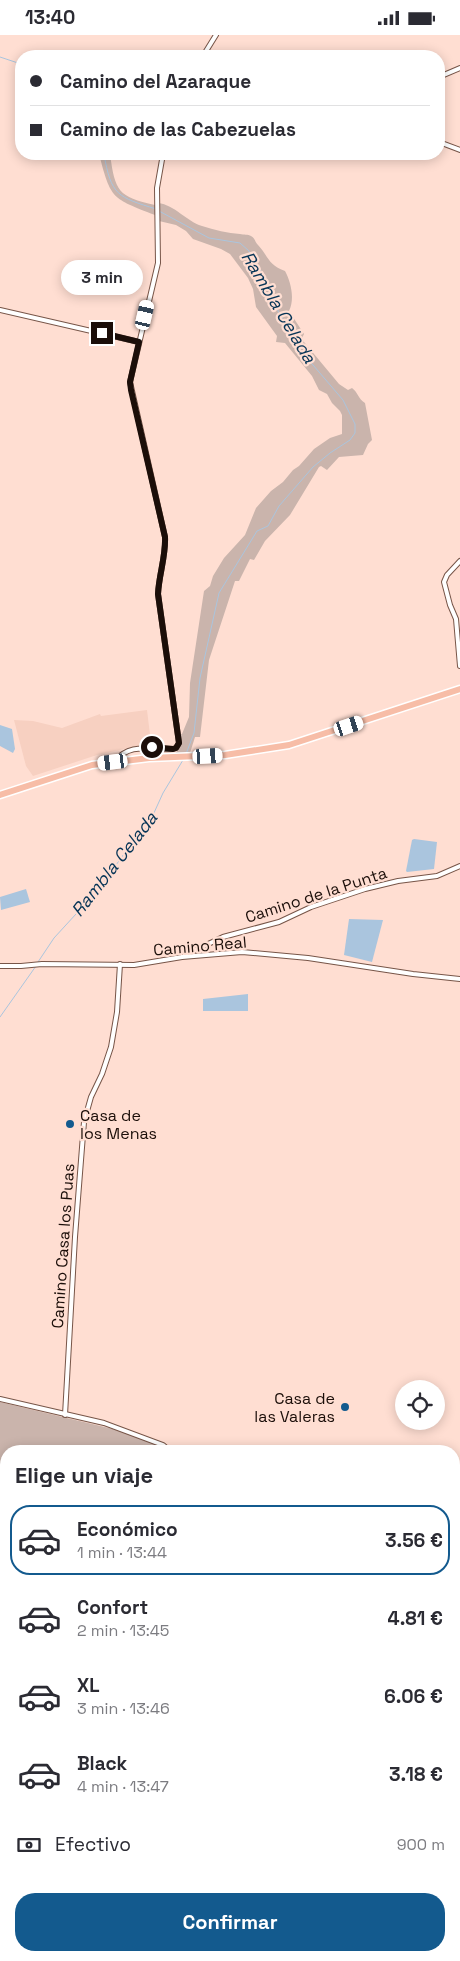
<!DOCTYPE html>
<html lang="es">
<meta charset="utf-8">
<style>
body{margin:0;font-family:"Space Grotesk",sans-serif;background:#f2f2f3;color:#2b2b33;height:100vh;display:flex;flex-direction:column;font-size:19px;white-space:nowrap}
*{box-sizing:border-box;margin:0}
p{font-size:16px;color:#7c7c81}
.icon{flex:none;width:28px;height:28px;fill:none;stroke:currentColor;stroke-width:2;stroke-linecap:round;stroke-linejoin:round}
.map{position:relative;flex:1;overflow:hidden}
.details{position:absolute;left:0px;top:1410px;width:460px;height:516px;display:flex;flex-direction:column;background:#fff;border-radius:20px 20px 0 0;box-shadow:0 2px 12px #0003}
.details>*{flex:none}
.hud{position:absolute;left:15px;top:15px;width:430px;height:110px;border-radius:20px;box-shadow:0 2px 12px #0003;display:grid;align-content:center;height:110px;padding:0 15px;background:#fff}
.controls{position:absolute;left:395px;top:1345px;display:grid;gap:10px}
.controls a{display:grid;place-items:center;width:50px;height:50px;border-radius:50%;background:#fff;box-shadow:0 2px 12px #0003;font-size:25px}
.end{position:absolute;width:22px;height:22px;margin:-11px;border:6px solid #1b0e09;background:#fff;box-shadow:0 0 0 2px #fff}
.from{border-radius:50%}
.bubble{position:absolute;height:35px;border-radius:18px;background:#fff;box-shadow:0 2px 12px #0003;font-size:16px;font-weight:700;line-height:35px;text-align:center}
.car{position:absolute;width:15px;height:30px;margin:-15px -8px;border-radius:6px;box-shadow:0 0 4px 1px #0007;background:linear-gradient(#fff 24%,#345 0 40%,#fff 0 76%,#345 0 86%,#fff 0)}
.hud b{display:flex;align-items:center;gap:18px;height:48px;font-size:19px}
.hud b+b{border-top:1px solid #e1e1e2}
.hud i{width:12px;height:12px;background:#2b2b33}
ul{padding:0;list-style:none}
li{display:flex;align-items:center;gap:15px;height:70px;margin:0 10px 8px;padding:0 5px;border:2px solid transparent;border-radius:20px}
li div{flex:1}
li b{display:block;font-size:19px}
li em{font-style:normal;font-weight:700}
li.active{border-color:#135a8e}
li>.icon{width:45px;height:45px;stroke-width:1.5}
h2{padding:0 15px;font-size:22px;line-height:60px}
.pay{display:flex;align-items:center;gap:12px;height:55px;padding:0 15px;font-size:19px}
.pay p{margin-inline-start:auto}
.primary-button{display:flex;gap:10px;margin-top:auto;padding:10px 15px}
.primary-button a{flex:1;height:58px;border-radius:20px;background:#135a8e;color:#fff;font-size:20px;font-weight:700;line-height:58px;text-align:center}
.status{display:flex;justify-content:space-between;align-items:center;height:35px;padding:0 25px;background:#fff;direction:ltr}
.status svg{height:14px;fill:currentColor}
.map>svg:first-child{display:block}
</style>
<div class="status"><b>13:40</b><svg viewBox="0 0 49 12"><path d="M0 12V9h3v3zM5 12V6h3v6zM10 12V3h3v9zM15 12V0h3v12zM26 1h20v11H26zM47 4h2v5h-2z"/></svg></div>
<div class="map">
<svg width="460" height="1926" viewBox="0 0 460 1926">
<rect width="100%" height="100%" fill="#ffded2"/>
<path fill="#f7d0c1" d="M147,675L151,708L97,720L33,741L26,731L14,685L33,686L62,693L100,679L101,681Z"/>
<g fill="#cab4ac">
<path d="M99,119H110C115,156 118,162 155,170V180C112,163 111,165 99,119Z"/>
<path d="M158,168C175,170 186,186 202,191C214,195 228,198 240,199C244,200 248,199 251,201C255,203 255,207 258,210C269,222 268,230 285,236C291,247 295,264 289,276L304,299L302,303L304,307L339,349L348,355L352,353C358,357 358,364 365,368L372,405L368,409L363,420L339,422L327,435L321,431L319,432L290,480L265,506L254,525L250,524L239,546H235L209,625L200,702H195L190,718L175,719L181,709L179,700L182,699L189,682L190,648L204,556L210,551L213,541L224,523L245,500L256,473L271,456L283,447L293,435L299,431L314,414L330,403L342,399V380L340,376L332,368L327,359L319,355L312,341L285,308L276,307L277,301L256,272L253,254L248,243L230,219L221,214L193,204L186,196L176,190L159,186Z"/>
<path d="M0,1367L113,1394L152,1408L166,1416H6V1681L0,1684Z"/>
<path d="M454,1687L460,1692V1926H125L127,1920H454Z"/>
</g>
<g fill="#aac5de">
<path d="M0,690L12,694L15,714L13,718L0,711Z"/>
<path d="M414,804L437,807L434,834L407,837L406,836L412,805Z"/>
<path d="M26,854L30,867L1,875L0,862Z"/>
<path d="M349,884L383,885L372,927L344,920Z"/>
<path d="M248,959V976H203V964Z"/>
</g>
<g fill="none" stroke-linecap="round" stroke-linejoin="round">
<g stroke="#aac5de" stroke-width="1">
<path d="M0,22L21,29"/>
<path d="M104,119C111,161 118,162 156,174"/>
<path d="M159,176L209,203L240,208L249,216L261,236L273,267L301,316L343,365L355,389V398L350,405L330,418L313,432L279,471L268,491L257,496L219,558L200,643L194,698L186,719"/>
<path d="M38,927L54,903L98,855L134,805L148,791L163,758L183,725"/>
<path d="M0,982L36,931"/>
</g>
<g stroke="#775548" stroke-width="6">
<g id="minor">
<path d="M203,21L216,0"/>
<path d="M439,42L460,33"/>
<path d="M439,107L460,115"/>
<path d="M0,275L139,307"/>
<path d="M460,526L447,540L444,547L450,570L456,584L460,631"/>
<path d="M113,727C133,706 149,716 173,714L176,713L179,708L158,559C159,539 166,521 165,502L130,347L158,228L157,153L163,119"/>
<path d="M185,920L223,902L279,887L311,872L365,854L398,846L437,841L460,831"/>
<path d="M0,931H21L42,929L134,930L182,922L242,917L308,923L413,939L460,944"/>
<path d="M0,1364L104,1388L163,1410L170,1416"/>
<path d="M65,1380L75,1202L84,1087L91,1062L102,1039L111,1012L117,977L120,929"/>
</g>
</g>
<g stroke="#fff" stroke-width="9">
<path id="primary" d="M0,760L92,730L149,723L225,720L289,710L460,654"/>
</g>
<g stroke="#fff" stroke-width="9">
<g id="motorway">
<path d="M454,1562H460"/>
<path d="M454,1572L460,1571"/>
<path d="M0,1694L6,1691"/>
<path d="M0,1705L6,1701"/>
</g>
</g>
<use href="#minor" stroke="#fff" stroke-width="4"/>
<use href="#primary" stroke="#f7bda7" stroke-width="6"/>
<use href="#motorway" stroke="#f2916d" stroke-width="7"/>
</g>
<g fill="none" stroke-linecap="round" stroke-linejoin="round">
<path stroke="#1b0e09" stroke-width="6" d="M102,298L139,307L130,347L131,355L165,502C166,521 159,539 158,559L179,708L176,713L173,714L152,712"/>
</g>
<g fill="#135a8e" stroke="#ffded2" stroke-width="2">
<circle cx="70" cy="1089" r="5"/>
<circle cx="345" cy="1372" r="5"/>
</g>
<g text-anchor="middle" dominant-baseline="central" stroke-width="4.5" stroke-linejoin="round" paint-order="stroke">
<g font-size="16" fill="#1b0e09" stroke="#ffded2">
<text transform="translate(316 860) rotate(-18)">Camino de la Punta</text>
<text transform="translate(200 911) rotate(-5)">Camino Real</text>
<text transform="translate(63 1211) rotate(-86)">Camino Casa los Puas</text>
</g>
<g font-size="16" fill="#1b0e09" stroke="#ffded2" text-anchor="start">
<text x="80" y="1080">Casa de<tspan x="80" dy="18">los Menas</tspan></text>
<text x="335" y="1363" text-anchor="end">Casa de<tspan x="335" dy="18">las Valeras</tspan></text>
</g>
<g font-size="18" font-style="italic" fill="#063456" stroke="#ffded2">
<text transform="translate(279 272) rotate(59)">Rambla Celada</text>
<text transform="translate(114 829) rotate(-52)">Rambla Celada</text>
</g>
</g>
</svg>
<div class="controls">
<a><svg class="icon" aria-label="locate" viewBox="0 0 24 24"><circle cx="12" cy="12" r="6"/><path d="M12 2v4M12 18v4M2 12h4M18 12h4"/></svg></a>
</div>
<i class="end from" style="left:152px;top:712px"></i>
<i class="end" style="left:102px;top:298px"></i>
<div class="bubble" style="left:61px;top:225px;width:82px">3 min</div>
<i class="car" style="left:145px;top:280px;rotate:13deg"></i>
<i class="car" style="left:349px;top:691px;rotate:72deg"></i>
<i class="car" style="left:208px;top:721px;rotate:87deg"></i>
<i class="car" style="left:113px;top:727px;rotate:263deg"></i>
<div class="hud">
<b><i class="from"></i>Camino del Azaraque</b>
<b><i></i>Camino de las Cabezuelas</b>
</div>
<section class="details">
<h2>Elige un viaje</h2>
<ul>
<li class="active"><svg class="icon" aria-label="car" viewBox="0 0 24 24"><path d="M5 17H2v-5l4-1 3-4h7l3 4 3 1v5h-3M9 17h6M6 11h13"/><circle cx="7" cy="17" r="2"/><circle cx="17" cy="17" r="2"/></svg><div><b>Económico</b><p>1 min · 13:44</p></div><em>3.56 €</em></li>
<li><svg class="icon" aria-label="car" viewBox="0 0 24 24"><path d="M5 17H2v-5l4-1 3-4h7l3 4 3 1v5h-3M9 17h6M6 11h13"/><circle cx="7" cy="17" r="2"/><circle cx="17" cy="17" r="2"/></svg><div><b>Confort</b><p>2 min · 13:45</p></div><em>4.81 €</em></li>
<li><svg class="icon" aria-label="car" viewBox="0 0 24 24"><path d="M5 17H2v-5l4-1 3-4h7l3 4 3 1v5h-3M9 17h6M6 11h13"/><circle cx="7" cy="17" r="2"/><circle cx="17" cy="17" r="2"/></svg><div><b>XL</b><p>3 min · 13:46</p></div><em>6.06 €</em></li>
<li><svg class="icon" aria-label="car" viewBox="0 0 24 24"><path d="M5 17H2v-5l4-1 3-4h7l3 4 3 1v5h-3M9 17h6M6 11h13"/><circle cx="7" cy="17" r="2"/><circle cx="17" cy="17" r="2"/></svg><div><b>Black</b><p>4 min · 13:47</p></div><em>3.18 €</em></li>
</ul>
<div class="pay"><svg class="icon" aria-label="cash" viewBox="0 0 24 24"><path d="M3 7h18v10H3z"/><circle cx="12" cy="12" r="2"/></svg>Efectivo<p>900 m</p></div>
<div class="primary-button"><a>Confirmar</a></div>
</section>
</div>
